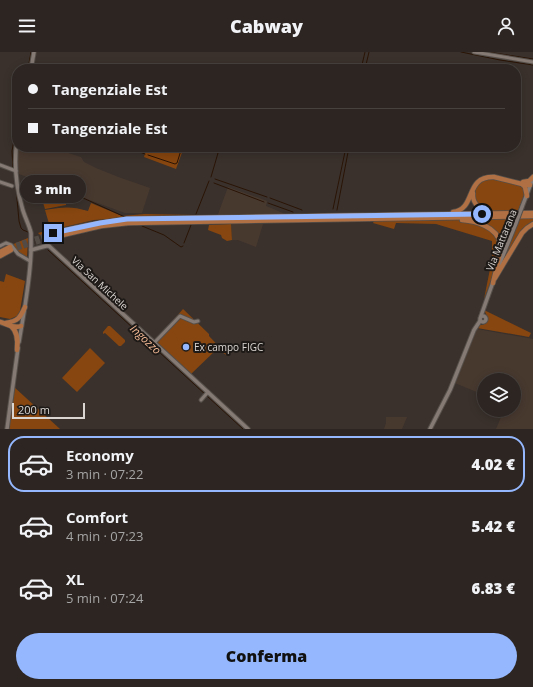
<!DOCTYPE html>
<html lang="it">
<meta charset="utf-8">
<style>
body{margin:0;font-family:"Open Sans",sans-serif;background:#342d2a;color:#f1f3f6;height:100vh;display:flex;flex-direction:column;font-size:15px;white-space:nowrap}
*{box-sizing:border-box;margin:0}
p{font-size:13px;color:#a6a5a5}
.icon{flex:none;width:22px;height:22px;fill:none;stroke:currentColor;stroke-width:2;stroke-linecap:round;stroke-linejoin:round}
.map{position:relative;height:377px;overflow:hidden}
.panel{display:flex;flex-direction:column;background:#2c2521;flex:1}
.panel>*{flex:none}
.guide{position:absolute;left:12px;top:12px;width:509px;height:88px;border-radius:16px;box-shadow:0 2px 10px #0003,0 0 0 1px #48423f;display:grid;align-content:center;height:88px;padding:0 16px;background:#2c2521}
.controls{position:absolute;left:477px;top:321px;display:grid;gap:8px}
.controls a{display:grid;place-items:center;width:44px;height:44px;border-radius:50%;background:#2c2521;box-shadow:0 2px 10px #0003,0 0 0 1px #48423f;font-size:20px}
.scale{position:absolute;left:12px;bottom:10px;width:73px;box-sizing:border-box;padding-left:4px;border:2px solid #dad5d1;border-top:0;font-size:11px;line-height:14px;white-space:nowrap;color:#dad5d1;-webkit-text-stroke:3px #1e1a18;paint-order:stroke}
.end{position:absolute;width:18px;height:18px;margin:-9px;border:5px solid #94b7fd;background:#111;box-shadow:0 0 0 2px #111}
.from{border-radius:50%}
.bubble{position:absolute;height:28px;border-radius:14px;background:#2c2521;box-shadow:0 2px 10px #0003,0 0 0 1px #48423f;font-size:13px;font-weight:800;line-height:28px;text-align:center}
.guide b{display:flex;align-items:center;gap:14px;height:38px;font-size:15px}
.guide b+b{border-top:1px solid #48423f}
.guide i{width:10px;height:10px;background:#f1f3f6}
ul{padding:7px 0 0;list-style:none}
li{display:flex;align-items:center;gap:12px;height:56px;margin:0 8px 6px;padding:0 8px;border:2px solid transparent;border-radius:16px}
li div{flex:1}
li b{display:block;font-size:15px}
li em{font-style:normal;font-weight:800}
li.selected{border-color:#94b7fd}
li>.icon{width:36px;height:36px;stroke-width:1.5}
.button{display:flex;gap:8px;margin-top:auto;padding:8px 16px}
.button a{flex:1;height:46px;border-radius:24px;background:#94b7fd;color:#111;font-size:16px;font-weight:800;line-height:46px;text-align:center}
header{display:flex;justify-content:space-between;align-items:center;height:52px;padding:0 16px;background:#2c2521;font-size:18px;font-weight:800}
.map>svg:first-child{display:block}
</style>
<header><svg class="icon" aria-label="menu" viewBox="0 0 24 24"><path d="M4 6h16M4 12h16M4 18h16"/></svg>Cabway<svg class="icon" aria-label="person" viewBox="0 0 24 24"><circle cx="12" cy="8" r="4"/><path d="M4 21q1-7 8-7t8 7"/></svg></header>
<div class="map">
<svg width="533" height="377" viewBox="0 0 533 377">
<rect width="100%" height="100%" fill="#3a312c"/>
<g fill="#48392f">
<path d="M17,95H49L81,105L84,110L96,116L121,126L150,136L142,161H125L19,122L17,101Z"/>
<path d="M228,135L267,149L266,154L290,164L217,165Z"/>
<path d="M231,172H263L256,195L238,188H232Z"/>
<path d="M477,277L533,287V377H496L504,358H514V328H484V343L455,331Z"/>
<path d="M386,365H407L402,377H384L386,371Z"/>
</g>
<g fill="#87460f">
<path d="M137,95H184L176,117L144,105L146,98Z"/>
<path d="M492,126L522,133C528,141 522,151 519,159C512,159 494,160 488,159C476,155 468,138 480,130C483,128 488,127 492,126Z"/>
<path d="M52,138L62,141L60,148L66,150V153L45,157L40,141Z"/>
<path d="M91,151L122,164L145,162L196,163L195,164L124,166L94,168L51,178L54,191H49L38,181L45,179L44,177L50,175L45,158C63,155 71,154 88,159Z"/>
<path d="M520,165H533V169L523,176L520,180L502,212Z"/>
<path d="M516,166L498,212L501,188L477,168L478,167Z"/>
<path d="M461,168C468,169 485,174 490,179C493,181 496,186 497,189C502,202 489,234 484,247L492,207V189L436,172L396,171L394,177L373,171L374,169Z"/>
<path d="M231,172L232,188L227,189L222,186L221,183L208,178L209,173Z"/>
<path d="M28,186L27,206L19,201L11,193Z"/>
<path d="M6,222L25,229L20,259L17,264L10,267L0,265V229L4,230Z"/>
<path d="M183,257L209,282V284L228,304L217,297L191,322L155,289Z"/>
<path d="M484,258L531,281L529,285L477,276L480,273H483L486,270L488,266Z"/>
<path d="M108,274H110L125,288V290L121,294H119L105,281L103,282V280Z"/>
<path d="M90,296L105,311L77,340L62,326Z"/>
<path d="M13,334L60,377H7Z"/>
</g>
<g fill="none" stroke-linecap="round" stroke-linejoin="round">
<g stroke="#2a1405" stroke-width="1">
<path d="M461,0L500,8L533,13"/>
<path d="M488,0L533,7"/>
<path d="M28,17L31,0"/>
<path d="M33,17L36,0"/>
<path d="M361,17L365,0"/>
<path d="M365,17L369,0"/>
<path d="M127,95L145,102"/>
<path d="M200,95L218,101L211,125"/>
<path d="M148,103L175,112L177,111L182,95"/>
<path d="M13,116L12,99L17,72"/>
<path d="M15,125L19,169L21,176L23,178L28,180"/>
<path d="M215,127L267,145"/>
<path d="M214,131L264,150"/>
<path d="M72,141L125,165"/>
<path d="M21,143L52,136H59L69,140"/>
<path d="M270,146L302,158"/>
<path d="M268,151L293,160"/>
<path d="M333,157L346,95"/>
<path d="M337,158L349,95"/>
<path d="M196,162L209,129"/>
<path d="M142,174L164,183L181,195L183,194"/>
<path d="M184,191L191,173"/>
<path d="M48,198L243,377"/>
</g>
<g stroke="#524a45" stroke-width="4.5" stroke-dasharray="4.5 2" stroke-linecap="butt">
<path d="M10,195L53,181"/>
<path d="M11,198L54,185"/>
</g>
<g stroke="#554e49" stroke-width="5">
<g id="minor">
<path d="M474,0L533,10"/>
<path d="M0,113L16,119"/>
<path d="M0,130L12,134"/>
<path d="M0,194L6,191L11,193L18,202L30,209"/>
<path d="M154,291L180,264L194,270L198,269"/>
<path d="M201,348L208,340"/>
</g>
</g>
<g stroke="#554e49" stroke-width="5.5">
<g id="tertiary">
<path d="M31,17L34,0"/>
<path d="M17,88C14,110 16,134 22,155C24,164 29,172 31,181C31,187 31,193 31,199C30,231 24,259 19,290"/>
<path d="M522,155L533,126"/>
<path d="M31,198L46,194H49L248,377"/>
<path d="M498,216L516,171"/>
<circle cx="483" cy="267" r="3"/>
<path d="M481,264L482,261L493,230"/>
<path d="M7,377L18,296"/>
<path d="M430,377L450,338L474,278L480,269"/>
</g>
</g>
<g stroke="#554e49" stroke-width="6">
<g id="trunk">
<path d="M523,130L529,129L533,125"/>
<path d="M522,132L525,135L527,144"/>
<path d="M473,141C472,151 478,156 487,160"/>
<path d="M453,160C477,157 464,124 494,125L526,133H530"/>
<path d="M462,168C476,169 497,175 500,191C502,199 495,221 493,231"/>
<path d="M53,181C77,175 102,170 127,167L533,161"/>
<path d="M54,185L101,174L128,171L533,164"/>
<path d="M0,200L10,195"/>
<path d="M0,204L11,198"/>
<path d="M495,226L522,181L527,176L533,172"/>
<path d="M0,270C7,272 14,277 21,274"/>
<path d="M6,271C18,269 20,266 25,255"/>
<path d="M11,274C18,280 18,289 17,298"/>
</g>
</g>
<use href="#minor" stroke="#857a74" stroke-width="3"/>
<use href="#tertiary" stroke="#857a74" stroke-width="3.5"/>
<use href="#trunk" stroke="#b07043" stroke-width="4.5"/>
<g stroke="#554e49" stroke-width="5.5" stroke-linecap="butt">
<path id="tertiary-bridge" d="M516,171L522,155"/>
</g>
<use href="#tertiary-bridge" stroke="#857a74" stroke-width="3.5"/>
</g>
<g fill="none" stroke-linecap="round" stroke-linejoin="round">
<path stroke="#94b7fd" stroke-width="5" d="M53,181L100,171L127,167L482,162"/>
</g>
<circle fill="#94b7fd" stroke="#1e1a18" stroke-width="1.5" cx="186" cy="295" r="4"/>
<g text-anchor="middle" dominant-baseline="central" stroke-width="4" stroke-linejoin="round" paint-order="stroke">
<g font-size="10" fill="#dad5d1" stroke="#1e1a18">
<text transform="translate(501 188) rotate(-68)">Via Mattarana</text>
<text transform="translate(100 231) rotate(43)">Via San Michele</text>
</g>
<g font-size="10" fill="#dad5d1" stroke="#1e1a18" text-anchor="start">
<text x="194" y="295">Ex campo FIGC</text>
</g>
<g font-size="11" font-style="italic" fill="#fbbf99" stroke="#1e1a18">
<text transform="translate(146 287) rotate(43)">Ingozzo</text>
</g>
</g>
</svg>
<div class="controls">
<a><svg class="icon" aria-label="layers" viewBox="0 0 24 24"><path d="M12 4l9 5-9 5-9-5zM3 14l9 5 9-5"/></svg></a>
</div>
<div class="scale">200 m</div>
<i class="end from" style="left:482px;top:162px"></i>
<i class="end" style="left:53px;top:181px"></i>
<div class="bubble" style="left:20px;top:123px;width:66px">3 min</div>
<div class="guide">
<b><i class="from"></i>Tangenziale Est</b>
<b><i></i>Tangenziale Est</b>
</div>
</div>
<section class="panel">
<ul>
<li class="selected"><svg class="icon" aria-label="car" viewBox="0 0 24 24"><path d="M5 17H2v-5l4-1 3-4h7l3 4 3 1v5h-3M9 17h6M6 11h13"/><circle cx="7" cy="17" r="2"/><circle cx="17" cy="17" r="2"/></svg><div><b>Economy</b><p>3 min · 07:22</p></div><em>4.02 €</em></li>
<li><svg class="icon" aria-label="car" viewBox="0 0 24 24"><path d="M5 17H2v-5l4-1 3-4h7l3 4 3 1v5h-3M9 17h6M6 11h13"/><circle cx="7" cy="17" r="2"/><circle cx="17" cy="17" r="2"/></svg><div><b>Comfort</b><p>4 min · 07:23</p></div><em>5.42 €</em></li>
<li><svg class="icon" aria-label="car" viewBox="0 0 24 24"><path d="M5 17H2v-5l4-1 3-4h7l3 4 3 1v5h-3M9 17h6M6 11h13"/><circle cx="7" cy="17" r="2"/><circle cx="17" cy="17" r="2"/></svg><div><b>XL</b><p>5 min · 07:24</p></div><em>6.83 €</em></li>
</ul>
<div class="button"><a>Conferma</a></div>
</section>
